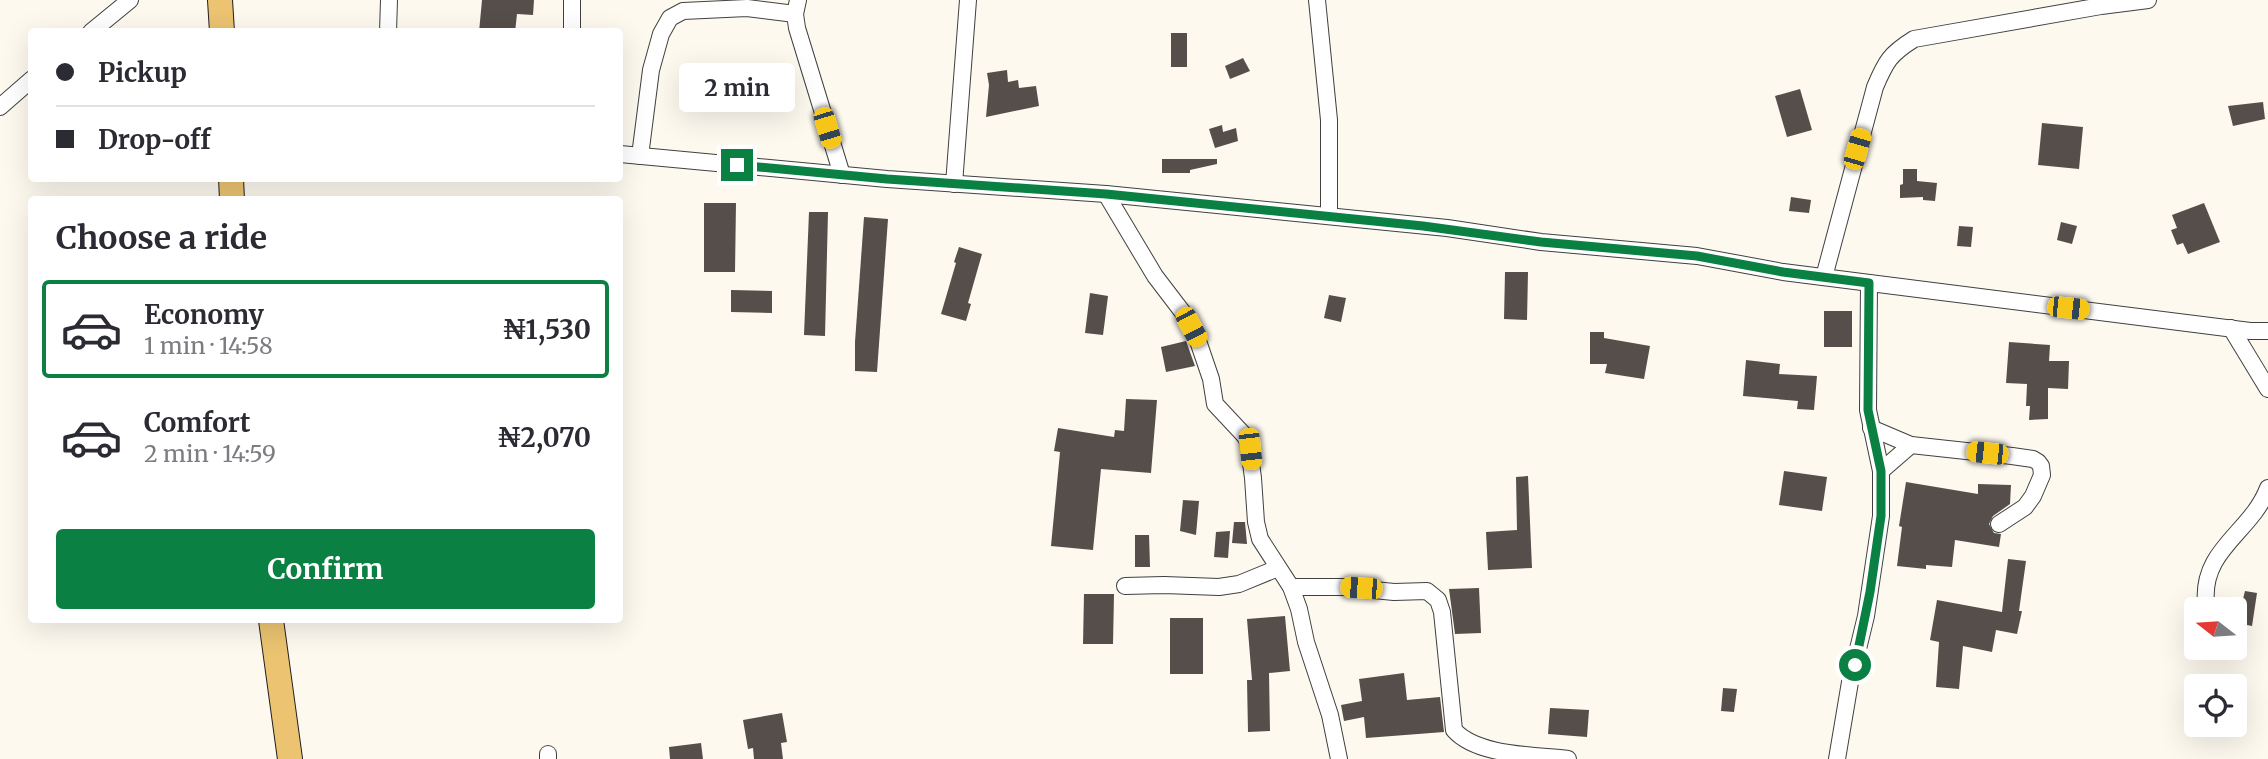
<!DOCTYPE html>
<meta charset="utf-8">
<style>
body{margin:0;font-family:Merriweather,serif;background:#f2f2f3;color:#2b2b33;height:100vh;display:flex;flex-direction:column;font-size:26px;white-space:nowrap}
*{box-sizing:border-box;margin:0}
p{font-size:23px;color:#7c7c81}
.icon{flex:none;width:38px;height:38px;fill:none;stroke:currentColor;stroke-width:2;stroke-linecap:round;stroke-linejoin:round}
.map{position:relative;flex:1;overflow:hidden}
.drawer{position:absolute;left:28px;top:196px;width:595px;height:427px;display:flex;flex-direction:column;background:#fff;border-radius:7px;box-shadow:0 7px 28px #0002}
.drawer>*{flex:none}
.hud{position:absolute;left:28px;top:28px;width:595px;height:154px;border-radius:7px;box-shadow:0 7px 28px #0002;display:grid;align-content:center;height:154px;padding:0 28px;background:#fff}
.needle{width:46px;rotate:287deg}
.buttons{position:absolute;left:2184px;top:597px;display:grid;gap:14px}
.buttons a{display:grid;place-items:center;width:63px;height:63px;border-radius:7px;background:#fff;box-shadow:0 7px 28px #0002;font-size:35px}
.end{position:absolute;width:32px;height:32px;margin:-16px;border:9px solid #0b8043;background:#fff;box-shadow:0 0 0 4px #fff}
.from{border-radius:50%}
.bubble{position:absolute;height:49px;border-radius:7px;background:#fff;box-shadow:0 7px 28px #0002;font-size:23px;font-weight:700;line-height:49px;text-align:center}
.car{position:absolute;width:21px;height:42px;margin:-21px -10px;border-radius:9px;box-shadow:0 0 5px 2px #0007;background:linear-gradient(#f5c518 24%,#345 0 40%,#f5c518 0 76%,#345 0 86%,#f5c518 0)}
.hud b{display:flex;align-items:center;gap:24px;height:66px;font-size:26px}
.hud b+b{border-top:2px solid #e1e1e2}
.hud i{width:18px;height:18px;background:#2b2b33}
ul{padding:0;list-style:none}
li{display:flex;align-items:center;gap:21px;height:98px;margin:0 14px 10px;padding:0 14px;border:4px solid transparent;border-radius:7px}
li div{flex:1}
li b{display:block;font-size:26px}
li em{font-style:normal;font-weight:700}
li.active{border-color:#0b8043}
li>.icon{width:63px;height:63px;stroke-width:1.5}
h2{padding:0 28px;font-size:32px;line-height:84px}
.action{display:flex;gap:14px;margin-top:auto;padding:14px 28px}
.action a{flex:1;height:80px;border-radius:7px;background:#0b8043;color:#fff;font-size:28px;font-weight:700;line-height:80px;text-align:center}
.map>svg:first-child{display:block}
</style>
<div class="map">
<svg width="2268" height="759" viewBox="0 0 2268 759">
<rect width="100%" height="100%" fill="#fdf9ef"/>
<g fill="#554e4b">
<path d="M482,0H534L533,15L517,14L515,32H479Z"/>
<rect x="1171" y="33" width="16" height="34"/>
<path d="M1243,58L1250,71L1230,79L1225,66Z"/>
<path d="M691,63L716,67L714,81L688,77Z"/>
<path d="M1007,70L1008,82L1018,80L1019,88L1036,86L1039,106L986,117L989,85L987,73Z"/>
<path d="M1800,89L1812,130L1787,137L1775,96Z"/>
<path d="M2263,102L2265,119L2233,126L2228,106Z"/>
<path d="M2042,123L2083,127L2079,169L2038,165Z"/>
<path d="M1222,125L1223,132L1236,128L1238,141L1215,148L1209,129Z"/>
<path d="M1162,159H1217V164L1190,170V173H1162Z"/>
<path d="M1903,169H1917V181L1937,183L1935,201L1923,200V197L1900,198V185L1903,184Z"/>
<path d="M1791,197L1811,200L1809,213L1789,211Z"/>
<path d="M704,203H736L735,272H704Z"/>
<path d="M2204,203L2220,242L2188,254L2183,243L2177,245L2171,230L2177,228L2172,215Z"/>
<path d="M809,212H828L825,336L804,335Z"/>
<path d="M864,217L888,219L877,372L855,371V342Z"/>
<path d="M2061,222L2077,226L2072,244L2057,240Z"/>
<path d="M1959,226L1973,227L1971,247L1957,246Z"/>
<path d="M959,247L982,254L968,303L971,304L966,321L941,314L956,263L954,262Z"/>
<path d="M1505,272H1528L1527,320L1504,319Z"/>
<path d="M731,290L772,291V313L731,312Z"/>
<path d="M1090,293L1108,296L1103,335L1085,333Z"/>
<path d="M1329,295L1346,298L1341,322L1324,318Z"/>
<rect x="1824" y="311" width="28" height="36"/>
<path d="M1590,332H1604V338L1650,346L1644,379L1605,373L1607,364H1590Z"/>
<path d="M1186,341L1195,366L1166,372L1161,347Z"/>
<path d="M2009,342L2050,345L2049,361H2069L2068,389L2048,388V419L2029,420L2030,406H2026L2027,384L2006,383Z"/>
<path d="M1746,360L1780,364L1779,374L1817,376L1814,410L1797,409L1798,401L1743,396Z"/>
<path d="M1126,399L1157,400L1151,473L1101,469L1093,550L1051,546L1060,452L1054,451L1058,428L1114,437L1115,430L1124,431Z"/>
<path d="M1784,471L1827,477L1822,511L1779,505Z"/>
<path d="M1528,476L1532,568L1488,570L1486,532L1517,530L1516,477Z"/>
<path d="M1906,482L1978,494V484L2011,485L2010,504L1993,516L1989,524L1994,533L2001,534L1999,547L1955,540L1952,567L1926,565V569L1897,566L1902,527L1899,526Z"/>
<path d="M1183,500L1199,501L1196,535L1180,531Z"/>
<path d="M1234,522H1245L1247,544L1232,543Z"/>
<path d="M1230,531L1228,558L1214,557L1216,532Z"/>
<path d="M1135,535H1149L1150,567H1135Z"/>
<path d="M2008,559L2026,561L2019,611H2022L2017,634L1996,630L1992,652L1963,646L1959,689L1936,687L1939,642L1930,640L1937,600L2002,612Z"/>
<path d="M1479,588L1481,633L1455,634L1449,589Z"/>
<path d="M2245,591L2257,593L2252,626L2237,623Z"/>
<path d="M1084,594H1114L1113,644H1083Z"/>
<path d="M1285,616L1290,671L1269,673L1270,731L1248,732L1247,680H1252L1247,619Z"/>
<rect x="1170" y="618" width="33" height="56"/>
<path d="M1404,673L1407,700L1440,697L1444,732L1366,738L1364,717L1344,721L1341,705L1362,701L1359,679Z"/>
<path d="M1723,688L1737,689L1734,712L1721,711Z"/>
<path d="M1550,708L1589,710L1587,737L1548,734Z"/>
<path d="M782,713L787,742L781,743L783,759H754L753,748L748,749L743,720Z"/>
<path d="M701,743L703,759H670L669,747Z"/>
</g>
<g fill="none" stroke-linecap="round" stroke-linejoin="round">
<g stroke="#404040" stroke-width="18">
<g id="street">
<path d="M798,0L795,14L797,28L842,175"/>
<path d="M1317,0L1329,120V216"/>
<path d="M91,32L130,0"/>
<path d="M388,32L389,0"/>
<path d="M572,32V0"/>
<path d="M0,107L32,79"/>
<path d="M620,154L887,179L1106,194L1447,228L1541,242L1697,256L1783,272L2250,331H2268"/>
<path d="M640,156L651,70L661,34L670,18L683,11L747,8L795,14"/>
<path d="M954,184L968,0"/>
<path d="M1106,194L1155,276L1184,314L1198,341L1211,379L1215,404L1244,435L1248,441L1253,478L1256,522L1260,539L1291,587L1299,609L1306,642L1330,715L1339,759"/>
<path d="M1824,277L1875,87C1886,61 1890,54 1914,39L2101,6L2148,0"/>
<path d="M2231,328L2268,389"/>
<path d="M1871,428L1911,445L2012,456L2033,459L2038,462L2041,466L2042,475L2033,496L2025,507L1999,524"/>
<path d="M1881,471L1911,445"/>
<path d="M1125,586L1164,585L1219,587L1239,584L1278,568"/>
<path d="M1291,587H1343L1394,592L1427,591L1438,600L1442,612L1454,730C1477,756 1534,755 1568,759"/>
<path d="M2206,603C2201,549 2251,533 2268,488"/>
<path d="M548,754V759"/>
<path d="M1837,759L1850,682L1866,616L1881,516V471L1868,410L1869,283"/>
</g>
</g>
<g stroke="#1e1e1e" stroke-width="26">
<g id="primary">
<path d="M220,0L222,32"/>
<path d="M231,178L232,200"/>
<path d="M271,620L290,759"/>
</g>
</g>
<use href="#street" stroke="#fff" stroke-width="16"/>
<use href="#primary" stroke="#ebc371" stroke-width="24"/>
</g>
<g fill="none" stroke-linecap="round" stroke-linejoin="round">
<path stroke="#0b8043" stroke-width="9" d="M737,165L887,179L1106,194L1423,226L1541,242L1697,256L1783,272L1869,283L1868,410L1881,471V516L1870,592L1855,665"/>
</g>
</svg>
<div class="buttons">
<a><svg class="needle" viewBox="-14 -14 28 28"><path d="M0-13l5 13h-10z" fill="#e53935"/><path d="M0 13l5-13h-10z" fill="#7c7c81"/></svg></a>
<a><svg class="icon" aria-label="locate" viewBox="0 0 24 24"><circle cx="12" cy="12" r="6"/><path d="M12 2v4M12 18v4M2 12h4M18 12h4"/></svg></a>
</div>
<i class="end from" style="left:1855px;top:665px"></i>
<i class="end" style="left:737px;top:165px"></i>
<div class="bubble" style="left:679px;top:63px;width:116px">2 min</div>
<i class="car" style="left:827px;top:128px;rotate:163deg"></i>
<i class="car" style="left:1857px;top:149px;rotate:16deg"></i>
<i class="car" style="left:2068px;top:308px;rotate:96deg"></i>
<i class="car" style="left:1191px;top:327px;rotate:152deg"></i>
<i class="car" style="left:1250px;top:449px;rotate:174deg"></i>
<i class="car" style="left:1987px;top:453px;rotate:276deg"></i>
<i class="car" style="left:1361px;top:588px;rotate:274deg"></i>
<div class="hud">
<b><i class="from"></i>Pickup</b>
<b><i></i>Drop-off</b>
</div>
<section class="drawer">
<h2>Choose a ride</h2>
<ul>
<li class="active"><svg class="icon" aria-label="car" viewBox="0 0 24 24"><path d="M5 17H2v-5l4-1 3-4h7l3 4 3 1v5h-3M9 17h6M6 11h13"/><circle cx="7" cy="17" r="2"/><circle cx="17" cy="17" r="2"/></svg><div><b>Economy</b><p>1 min · 14:58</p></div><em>₦1,530</em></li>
<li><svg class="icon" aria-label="car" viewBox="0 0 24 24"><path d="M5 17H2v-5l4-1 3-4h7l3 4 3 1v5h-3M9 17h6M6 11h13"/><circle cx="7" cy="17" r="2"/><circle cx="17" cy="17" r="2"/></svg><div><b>Comfort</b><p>2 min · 14:59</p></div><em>₦2,070</em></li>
</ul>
<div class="action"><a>Confirm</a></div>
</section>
</div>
